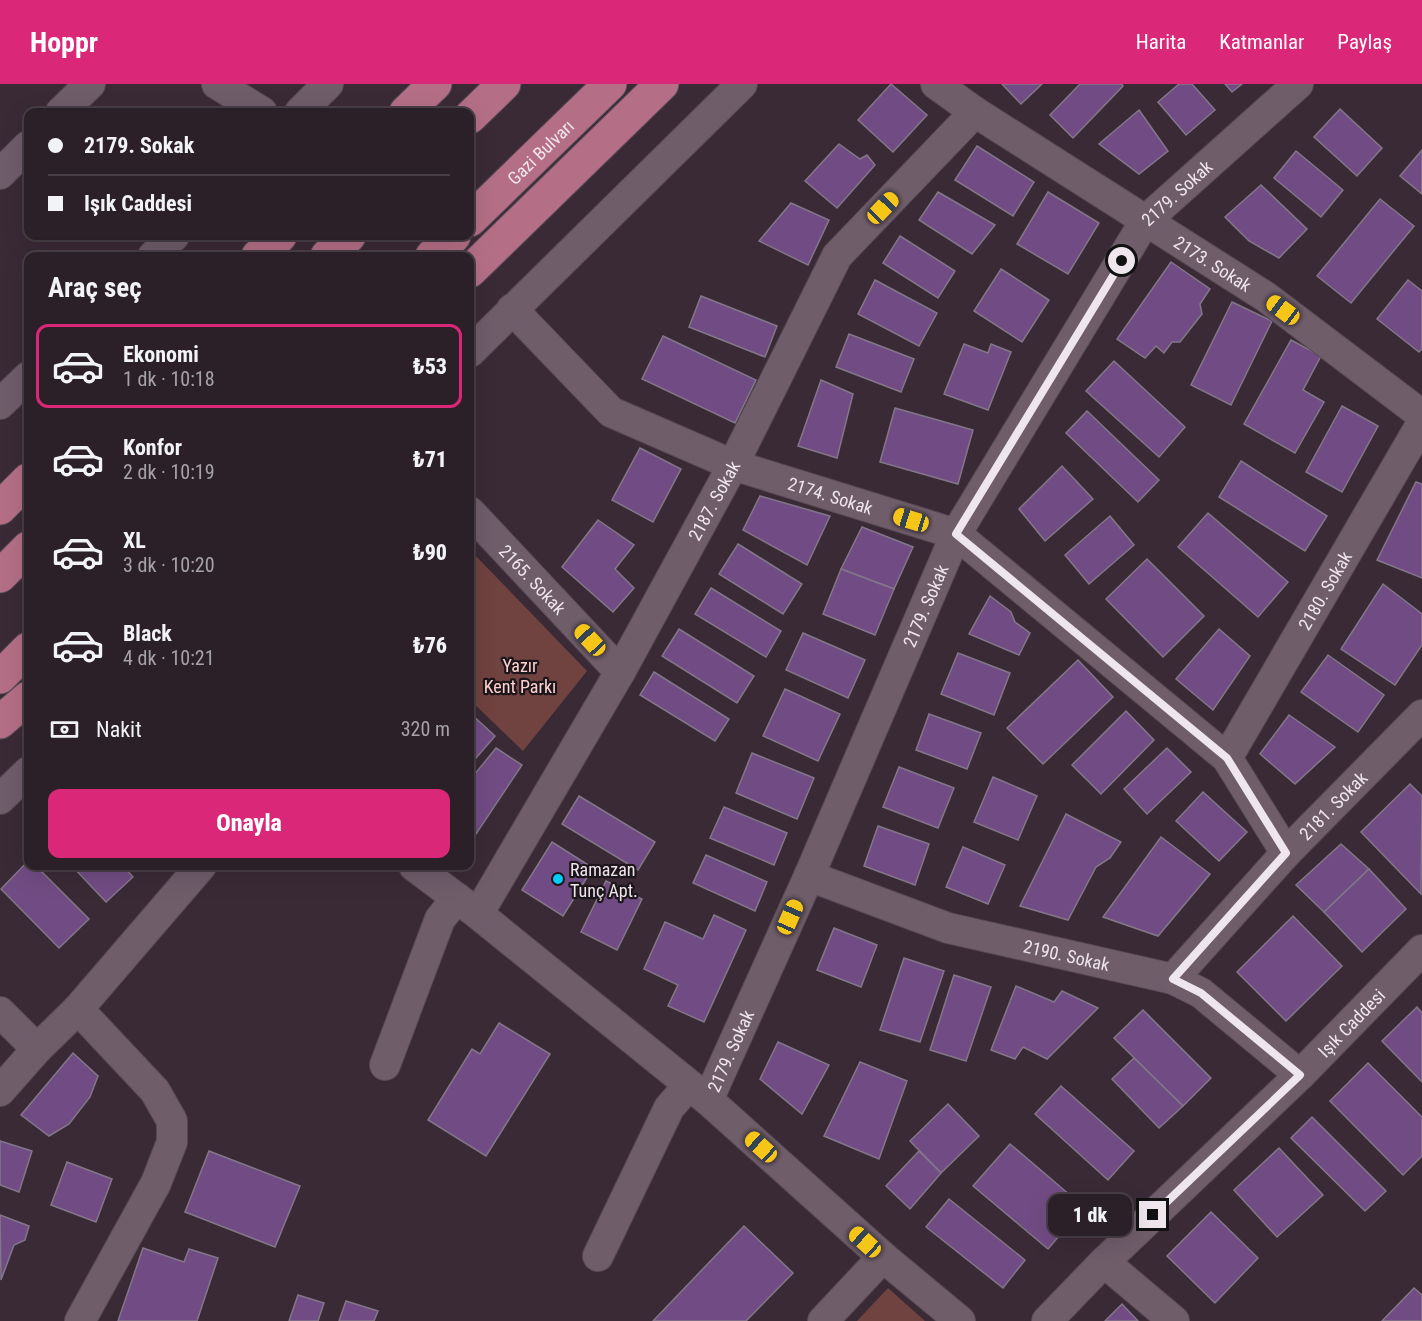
<!DOCTYPE html>
<html lang="tr">
<meta charset="utf-8">
<style>
body{margin:0;font-family:"Roboto Condensed",sans-serif;background:#382d34;color:#f1f3f6;height:100vh;display:flex;flex-direction:column;font-size:22px;white-space:nowrap}
*{box-sizing:border-box;margin:0}
p{font-size:20px;color:#a6a3a8}
.icon{flex:none;width:33px;height:33px;fill:none;stroke:currentColor;stroke-width:2;stroke-linecap:round;stroke-linejoin:round}
.map{position:relative;flex:1;overflow:hidden}
.panel{position:absolute;left:24px;top:168px;width:450px;height:618px;display:flex;flex-direction:column;background:#2c2028;border-radius:12px;box-shadow:0 6px 24px #0002,0 0 0 2px #483e45}
.panel>*{flex:none}
.hud{position:absolute;left:24px;top:24px;width:450px;height:132px;border-radius:12px;box-shadow:0 6px 24px #0002,0 0 0 2px #483e45;display:grid;align-content:center;height:132px;padding:0 24px;background:#2c2028}
.end{position:absolute;width:27px;height:27px;margin:-14px;border:8px solid #efe5ec;background:#111;box-shadow:0 0 0 3px #111}
.from{border-radius:50%}
.bubble{position:absolute;height:42px;border-radius:12px;background:#2c2028;box-shadow:0 6px 24px #0002,0 0 0 2px #483e45;font-size:20px;font-weight:800;line-height:42px;text-align:center}
.car{position:absolute;width:18px;height:36px;margin:-18px -9px;border-radius:8px;box-shadow:0 0 4px 2px #0007;background:linear-gradient(#f5c518 24%,#345 0 40%,#f5c518 0 76%,#345 0 86%,#f5c518 0)}
.hud b{display:flex;align-items:center;gap:21px;height:57px;font-size:22px}
.hud b+b{border-top:2px solid #483e45}
.hud i{width:15px;height:15px;background:#f1f3f6}
ul{padding:0;list-style:none}
li{display:flex;align-items:center;gap:18px;height:84px;margin:0 12px 9px;padding:0 12px;border:3px solid transparent;border-radius:12px}
li div{flex:1}
li b{display:block;font-size:22px}
li em{font-style:normal;font-weight:800}
li.current{border-color:#db2777}
li>.icon{width:54px;height:54px;stroke-width:1.5}
h2{padding:0 24px;font-size:27px;line-height:72px}
.pay{display:flex;align-items:center;gap:15px;height:66px;padding:0 24px;font-size:22px}
.pay p{margin-inline-start:auto}
.action{display:flex;gap:12px;margin-top:auto;padding:12px 24px}
.action a{flex:1;height:69px;border-radius:12px;background:#db2777;color:#fff;font-size:24px;font-weight:800;line-height:69px;text-align:center}
header{display:flex;align-items:center;gap:36px;box-sizing:border-box;height:84px;padding:0 30px;background:#db2777;color:#fff}
header strong{font-size:28px}
nav{display:flex;gap:33px;margin-inline-start:auto;font-size:21px}
.map>svg:first-child{display:block}
</style>
<header>
<strong>Hoppr</strong>
<nav><a>Harita</a><a>Katmanlar</a><a>Paylaş</a></nav>
</header>
<div class="map">
<svg width="1422" height="1237" viewBox="0 0 1422 1237">
<rect width="100%" height="100%" fill="#3a2a36"/>
<g fill="#704240">
<path d="M470,466L587,587L523,667L470,616Z"/>
<path d="M888,1204L925,1237H857Z"/>
</g>
<g fill="#714c84" stroke="#827788" stroke-width="1.5">
<path d="M891,0L927,31L893,68L858,36Z"/>
<path d="M1002,0H1042L1021,20Z"/>
<path d="M1080,0H1122L1123,2L1073,54L1050,31Z"/>
<path d="M1179,0H1192L1215,26L1186,51L1158,18Z"/>
<path d="M1225,0H1242L1232,8Z"/>
<path d="M1340,25L1382,64L1357,92L1314,53Z"/>
<path d="M1139,26L1168,67L1139,90L1099,60Z"/>
<path d="M839,60L860,75L867,71L875,81L837,124L805,97Z"/>
<path d="M977,62L1034,98L1013,132L955,96Z"/>
<path d="M1422,66V110L1400,92Z"/>
<path d="M1296,67L1343,106L1321,133L1274,94Z"/>
<path d="M1261,101L1307,145L1279,174L1249,157L1225,133Z"/>
<path d="M938,108L995,141L972,170L919,136Z"/>
<path d="M1048,108L1099,139L1068,190L1017,160Z"/>
<path d="M1380,115L1414,142L1351,219L1317,192Z"/>
<path d="M791,119L829,136L808,181L759,157Z"/>
<path d="M900,152L955,187L938,214L883,179Z"/>
<path d="M1171,178L1210,205L1200,220L1202,230L1180,258H1172L1164,269L1156,262L1145,274L1117,255Z"/>
<path d="M1001,185L1049,216L1022,258L974,227Z"/>
<path d="M875,196L937,229L919,262L858,230Z"/>
<path d="M1408,196L1422,207V265L1419,268L1377,235Z"/>
<path d="M701,212L777,242L765,273L689,243Z"/>
<path d="M1232,218L1272,237L1231,321L1191,301Z"/>
<path d="M849,250L914,275L901,308L836,283Z"/>
<path d="M663,252L756,296L735,339L642,295Z"/>
<path d="M1291,256L1321,272L1303,306L1324,318L1295,369L1244,340Z"/>
<path d="M964,260L988,269L991,260L1011,268L988,326L944,310Z"/>
<path d="M1114,277L1185,343L1159,373L1086,307Z"/>
<path d="M821,296L853,310L837,374L798,362Z"/>
<path d="M1342,322L1378,342L1342,408L1306,388Z"/>
<path d="M895,324L973,346L958,400L880,378Z"/>
<path d="M1087,327L1159,396L1138,418L1066,349Z"/>
<path d="M640,364L681,385L653,438L612,416Z"/>
<path d="M1241,377L1327,432L1305,467L1219,413Z"/>
<path d="M1062,382L1093,415L1045,457L1019,425Z"/>
<path d="M1416,398L1422,400V494L1377,476Z"/>
<path d="M760,412L830,432L807,481L743,446Z"/>
<path d="M1208,429L1288,498L1258,533L1178,463Z"/>
<path d="M1110,432L1134,461L1089,500L1065,471Z"/>
<path d="M598,436L634,461L615,485L634,504L613,528L562,483Z"/>
<path d="M862,443L913,463L894,505L841,485Z"/>
<path d="M738,460L802,500L783,530L719,490Z"/>
<path d="M1147,475L1204,532L1163,573L1106,515Z"/>
<path d="M841,485L894,505L875,551L823,530Z"/>
<path d="M1383,500L1422,530V561L1395,601L1341,565Z"/>
<path d="M711,504L781,547L766,573L695,530Z"/>
<path d="M990,512L1011,528L1015,538L1030,549L1019,571L969,550Z"/>
<path d="M679,545L754,592L737,619L662,572Z"/>
<path d="M1219,545L1250,572L1213,626L1176,595Z"/>
<path d="M803,549L865,576L848,614L786,586Z"/>
<path d="M958,569L1010,589L994,631L941,610Z"/>
<path d="M1328,571L1384,611L1358,648L1301,608Z"/>
<path d="M1078,576L1113,613L1043,680L1007,644Z"/>
<path d="M654,588L729,635L715,657L640,611Z"/>
<path d="M785,605L840,630L818,677L763,652Z"/>
<path d="M1126,627L1154,656L1101,710L1072,681Z"/>
<path d="M470,629L495,652L470,681Z"/>
<path d="M929,630L981,649L967,685L916,666Z"/>
<path d="M1289,631L1335,663L1295,700L1260,670Z"/>
<path d="M496,664L522,681L470,759V696Z"/>
<path d="M1167,664L1191,688L1147,730L1124,705Z"/>
<path d="M752,669L814,694L797,735L736,709Z"/>
<path d="M899,683L954,704L938,744L883,723Z"/>
<path d="M993,693L1037,712L1018,756L974,738Z"/>
<path d="M1410,700L1422,712L1421,810L1361,748Z"/>
<path d="M1203,708L1247,748L1219,777L1176,737Z"/>
<path d="M579,712L655,758L638,786L562,740Z"/>
<path d="M724,723L787,749L774,781L710,754Z"/>
<path d="M1066,730L1121,758L1110,774L1096,783L1068,836L1020,822Z"/>
<path d="M878,742L929,760L915,801L864,782Z"/>
<path d="M1161,753L1210,790L1158,852L1103,833Z"/>
<path d="M552,758L593,784L563,832L522,806Z"/>
<path d="M1341,760L1369,785L1324,828L1296,801Z"/>
<path d="M963,763L1005,781L988,820L946,803Z"/>
<path d="M706,771L767,798L755,827L693,799Z"/>
<path d="M28,777V782H36L89,835L59,864L1,805Z"/>
<path d="M72,782H123L133,793L106,818Z"/>
<path d="M1369,785L1406,825L1362,868L1324,828Z"/>
<path d="M606,797L642,815L617,866L581,848Z"/>
<path d="M714,831L746,846L704,938L668,922L678,901L644,885L665,838L703,855Z"/>
<path d="M1293,832L1342,882L1286,937L1237,888Z"/>
<path d="M834,844L877,861L861,903L817,886Z"/>
<path d="M904,874L944,887L920,958L880,946Z"/>
<path d="M954,891L991,903L966,977L930,966Z"/>
<path d="M1016,902L1054,918L1062,907L1098,924L1047,975L1023,963L1015,975L991,966Z"/>
<path d="M1417,923L1422,929V998L1382,957Z"/>
<path d="M1143,926L1211,994L1183,1022L1114,954Z"/>
<path d="M499,939L550,970L486,1072L428,1036L472,965L480,970Z"/>
<path d="M778,958L829,981L802,1030L760,995Z"/>
<path d="M73,969L98,992L90,1013L69,1040L49,1052L21,1031Z"/>
<path d="M1134,974L1183,1022L1159,1044L1112,995Z"/>
<path d="M860,978L907,997L879,1075L824,1052Z"/>
<path d="M1368,979L1422,1033V1072L1403,1091L1330,1017Z"/>
<path d="M1061,1002L1134,1067L1108,1096L1035,1030Z"/>
<path d="M948,1020L979,1052L941,1089L910,1057Z"/>
<path d="M1312,1033L1386,1107L1365,1127L1291,1054Z"/>
<path d="M0,1057L32,1067L19,1108L0,1101Z"/>
<path d="M1010,1060L1084,1123L1048,1165L973,1102Z"/>
<path d="M1279,1064L1323,1111L1277,1153L1234,1106Z"/>
<path d="M209,1067L300,1102L275,1163L185,1128Z"/>
<path d="M919,1067L941,1089L910,1125L886,1102Z"/>
<path d="M67,1078L112,1095L96,1138L51,1121Z"/>
<path d="M949,1115L1025,1176L1003,1204L926,1143Z"/>
<path d="M1211,1128L1258,1174L1215,1219L1167,1172Z"/>
<path d="M0,1131L29,1142L25,1156L14,1161L1,1196Z"/>
<path d="M744,1142L793,1189L746,1237H653Z"/>
<path d="M143,1164L184,1178L189,1165L218,1174L197,1237H118Z"/>
<path d="M1414,1204L1422,1211V1237H1382Z"/>
<path d="M298,1211L324,1219L318,1237H289Z"/>
<path d="M346,1217L378,1227L374,1237H339Z"/>
<path d="M1122,1220L1138,1237H1105Z"/>
</g>
<g fill="none" stroke-linecap="round" stroke-linejoin="round">
<g stroke="#574953" stroke-width="32">
<g id="minor">
<path d="M217,0L262,28"/>
<path id="s1" d="M936,0L975,28L1266,213L1422,331"/>
<path d="M61,28L90,0"/>
<path d="M300,28L328,0"/>
<path d="M0,90L28,62"/>
<path d="M153,172L174,152"/>
<path id="s2" d="M512,225L611,328L733,381L956,450L1227,674L1286,769"/>
<path d="M470,268L742,0"/>
<path d="M0,320L28,293"/>
<path id="s3" d="M470,428L620,588"/>
<path id="s4" d="M1227,674L1422,339"/>
<path d="M0,715L28,688"/>
<path d="M414,782L478,830L708,1016L883,1173L960,1237"/>
<path id="s5" d="M809,792L948,844L1173,895L1201,909L1300,991"/>
<path id="s6" d="M478,830L620,588L733,381L837,172L975,28"/>
<path id="s7" d="M1173,895L1286,769L1422,631"/>
<path d="M78,925L155,1007L172,1037V1058L156,1099L80,1237"/>
<path d="M0,928L37,965"/>
<path d="M385,981L440,835L457,814"/>
<path d="M0,1007L37,965L78,925L201,782"/>
<path id="s8" d="M708,1016L809,792L956,450L1145,137L1298,0"/>
<path d="M598,1172L669,1024L689,1001"/>
<path d="M1104,1178L1174,1237"/>
<path d="M823,1237L883,1173"/>
<path id="s9" d="M1047,1237L1104,1178L1300,991L1422,866"/>
</g>
</g>
<g stroke="#574953" stroke-width="35">
<g id="highway">
<path d="M406,28L435,0"/>
<path d="M470,33L504,0"/>
<path id="s10" d="M470,136L610,0"/>
<path d="M258,172L280,152"/>
<path d="M327,172L349,152"/>
<path d="M432,172L454,152"/>
<path d="M470,187L662,0"/>
<path d="M0,424L28,396"/>
<path d="M0,492L28,464"/>
<path d="M0,593L28,565"/>
<path d="M0,638L28,614"/>
</g>
</g>
<use href="#minor" stroke="#6f5d6a" stroke-width="30"/>
<use href="#highway" stroke="#b46f86" stroke-width="33"/>
</g>
<g fill="none" stroke-linecap="round" stroke-linejoin="round">
<path stroke="#efe5ec" stroke-width="8" d="M1122,177L956,450L1227,674L1286,769L1173,895L1201,909L1300,991L1153,1131"/>
</g>
<circle fill="#00cbf9" stroke="#1c151a" stroke-width="2" cx="558" cy="795" r="6"/>
<g text-anchor="middle" dominant-baseline="central" stroke-width="4.5" stroke-linejoin="round" paint-order="stroke">
<g font-size="18" fill="#efe5ec" stroke="#1c151a">
<text stroke="none"><textPath href="#s10" startOffset="98">Gazi Bulvarı</textPath></text>
<text stroke="none"><textPath href="#s8" startOffset="1026">2179. Sokak</textPath></text>
<text stroke="none"><textPath href="#s1" startOffset="330">2173. Sokak</textPath></text>
<text stroke="none"><textPath href="#s2" startOffset="378">2174. Sokak</textPath></text>
<text stroke="none"><textPath href="#s6" startOffset="476">2187. Sokak</textPath></text>
<text stroke="none"><textPath href="#s3" startOffset="92">2165. Sokak</textPath></text>
<text stroke="none"><textPath href="#s4" startOffset="194">2180. Sokak</textPath></text>
<text stroke="none"><textPath href="#s8" startOffset="540">2179. Sokak</textPath></text>
<text stroke="none"><textPath href="#s7" startOffset="236">2181. Sokak</textPath></text>
<text stroke="none"><textPath href="#s5" startOffset="270">2190. Sokak</textPath></text>
<text stroke="none"><textPath href="#s9" startOffset="426">Işık Caddesi</textPath></text>
<text stroke="none"><textPath href="#s8" startOffset="54">2179. Sokak</textPath></text>
</g>
<g font-size="18" fill="#ffd2d0" stroke="#1c151a">
<text x="520" y="581">Yazır<tspan x="520" dy="21">Kent Parkı</tspan></text>
</g>
<g font-size="18" fill="#efe5ec" stroke="#1c151a" text-anchor="start">
<text x="570" y="785">Ramazan<tspan x="570" dy="21">Tunç Apt.</tspan></text>
</g>
</g>
</svg>
<i class="end from" style="left:1122px;top:177px"></i>
<i class="end" style="left:1153px;top:1131px"></i>
<div class="bubble" style="left:1048px;top:1110px;width:84px">1 dk</div>
<i class="car" style="left:883px;top:124px;rotate:44deg"></i>
<i class="car" style="left:1283px;top:226px;rotate:307deg"></i>
<i class="car" style="left:911px;top:436px;rotate:287deg"></i>
<i class="car" style="left:590px;top:556px;rotate:317deg"></i>
<i class="car" style="left:790px;top:833px;rotate:24deg"></i>
<i class="car" style="left:761px;top:1063px;rotate:312deg"></i>
<i class="car" style="left:865px;top:1158px;rotate:312deg"></i>
<div class="hud">
<b><i class="from"></i>2179. Sokak</b>
<b><i></i>Işık Caddesi</b>
</div>
<section class="panel">
<h2>Araç seç</h2>
<ul>
<li class="current"><svg class="icon" aria-label="car" viewBox="0 0 24 24"><path d="M5 17H2v-5l4-1 3-4h7l3 4 3 1v5h-3M9 17h6M6 11h13"/><circle cx="7" cy="17" r="2"/><circle cx="17" cy="17" r="2"/></svg><div><b>Ekonomi</b><p>1 dk · 10:18</p></div><em>₺53</em></li>
<li><svg class="icon" aria-label="car" viewBox="0 0 24 24"><path d="M5 17H2v-5l4-1 3-4h7l3 4 3 1v5h-3M9 17h6M6 11h13"/><circle cx="7" cy="17" r="2"/><circle cx="17" cy="17" r="2"/></svg><div><b>Konfor</b><p>2 dk · 10:19</p></div><em>₺71</em></li>
<li><svg class="icon" aria-label="car" viewBox="0 0 24 24"><path d="M5 17H2v-5l4-1 3-4h7l3 4 3 1v5h-3M9 17h6M6 11h13"/><circle cx="7" cy="17" r="2"/><circle cx="17" cy="17" r="2"/></svg><div><b>XL</b><p>3 dk · 10:20</p></div><em>₺90</em></li>
<li><svg class="icon" aria-label="car" viewBox="0 0 24 24"><path d="M5 17H2v-5l4-1 3-4h7l3 4 3 1v5h-3M9 17h6M6 11h13"/><circle cx="7" cy="17" r="2"/><circle cx="17" cy="17" r="2"/></svg><div><b>Black</b><p>4 dk · 10:21</p></div><em>₺76</em></li>
</ul>
<div class="pay"><svg class="icon" aria-label="cash" viewBox="0 0 24 24"><path d="M3 7h18v10H3z"/><circle cx="12" cy="12" r="2"/></svg>Nakit<p>320 m</p></div>
<div class="action"><a>Onayla</a></div>
</section>
</div>
